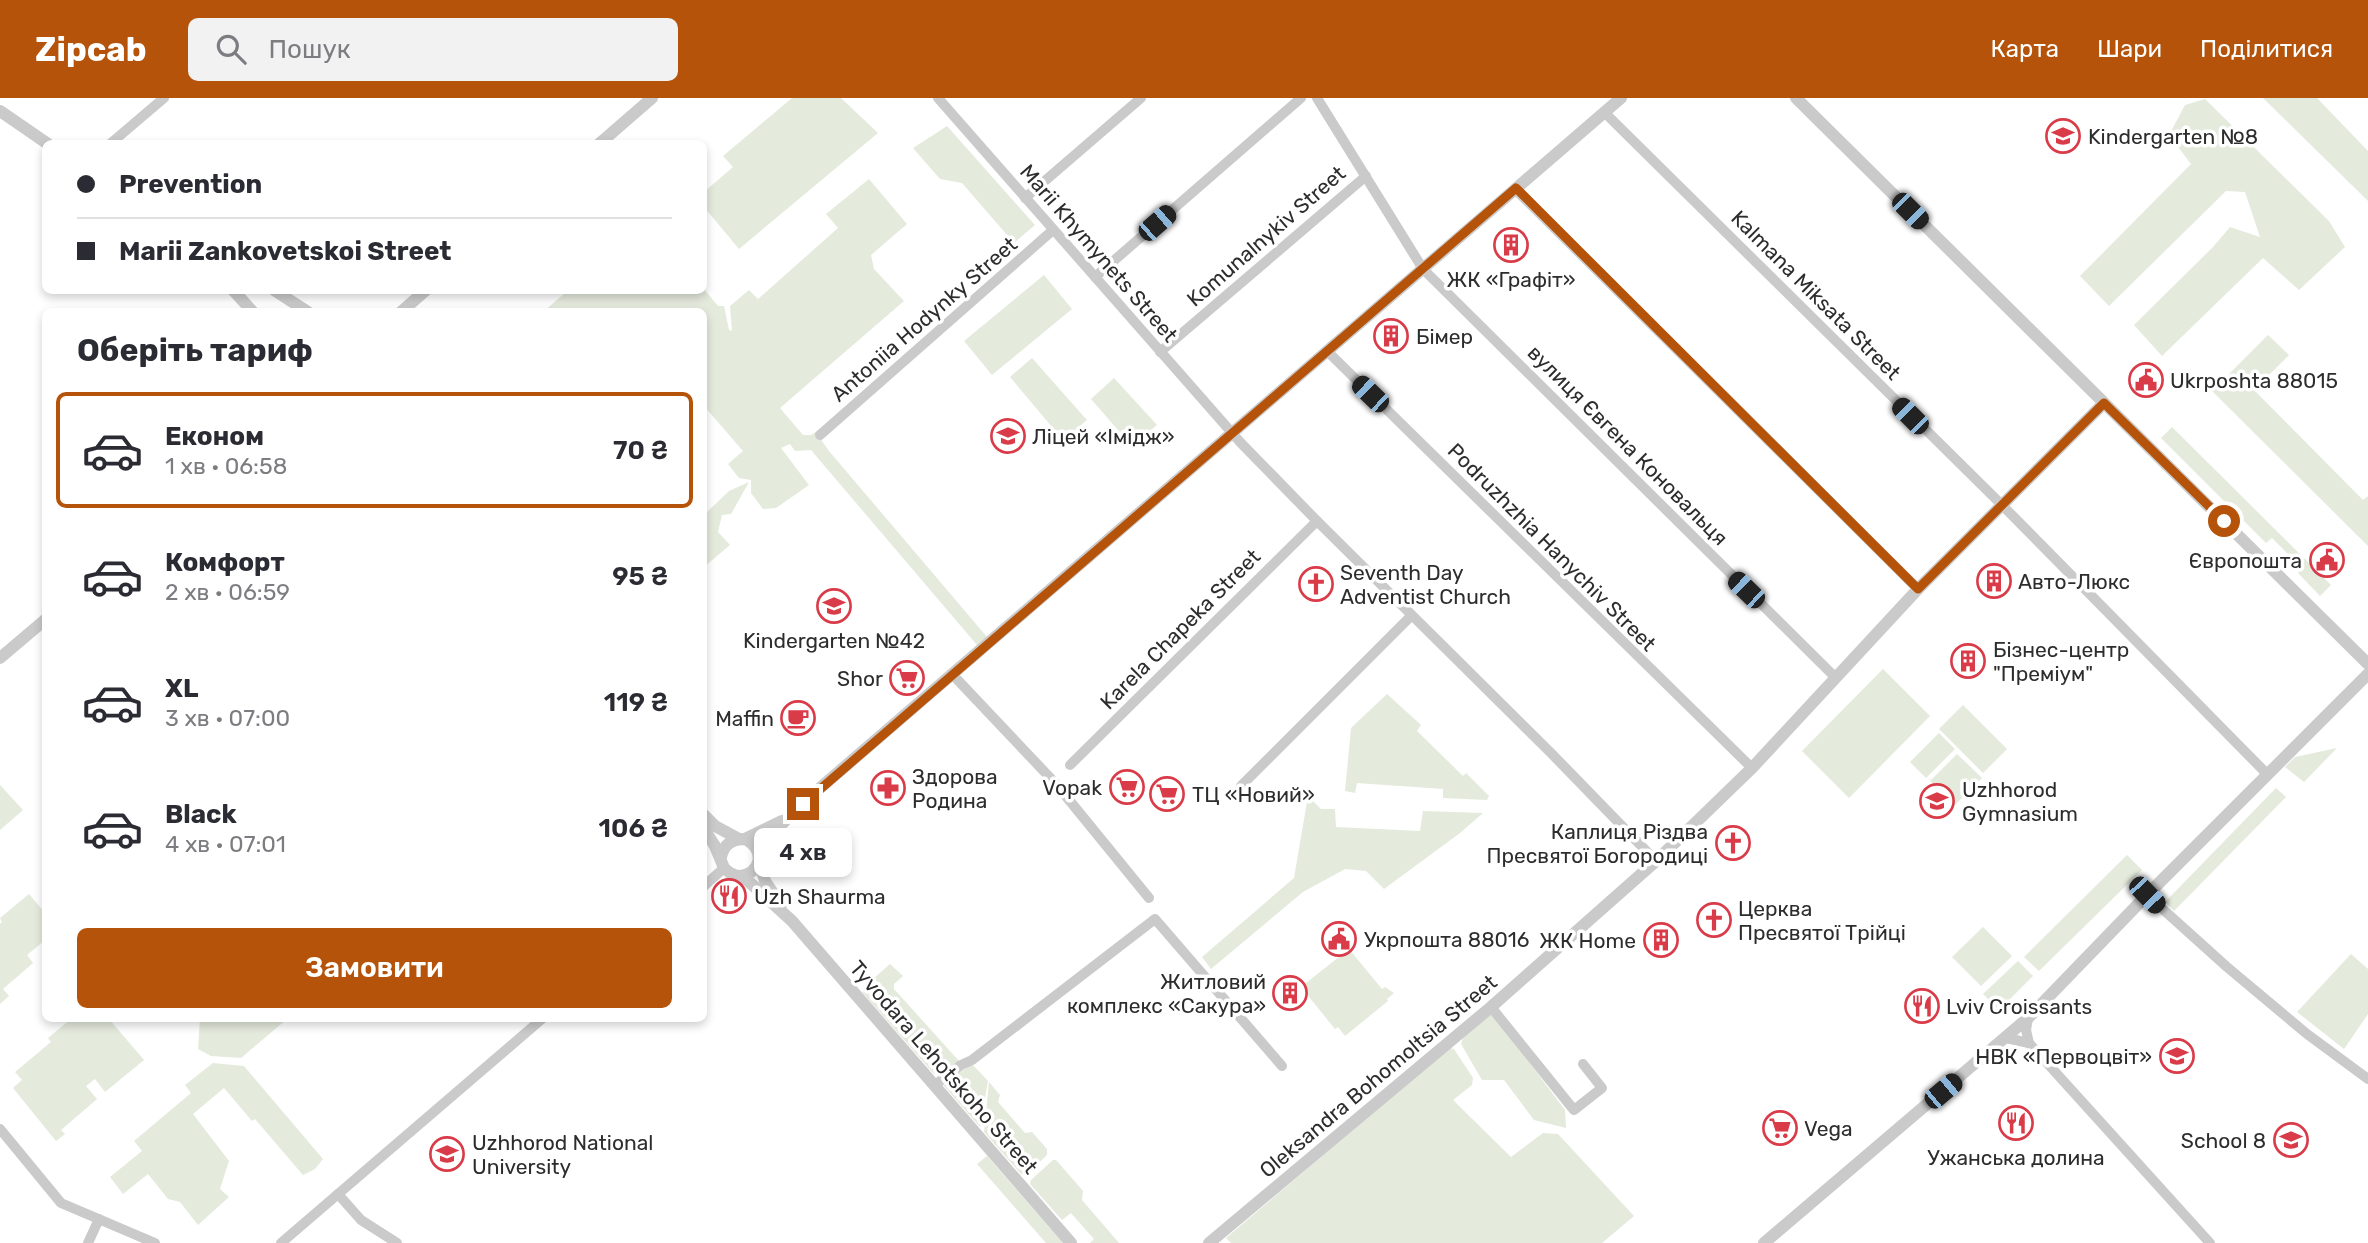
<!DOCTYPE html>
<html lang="uk">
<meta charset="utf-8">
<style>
body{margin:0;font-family:Rubik,sans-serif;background:#f2f2f3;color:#2b2b33;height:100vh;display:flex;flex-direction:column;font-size:26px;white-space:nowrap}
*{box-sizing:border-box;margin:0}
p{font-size:23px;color:#7c7c81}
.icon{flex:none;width:38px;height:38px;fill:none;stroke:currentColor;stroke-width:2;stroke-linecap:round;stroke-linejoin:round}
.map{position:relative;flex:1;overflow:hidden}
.sheet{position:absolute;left:42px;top:210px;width:665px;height:714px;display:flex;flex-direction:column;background:#fff;border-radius:10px;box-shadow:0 4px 10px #0003}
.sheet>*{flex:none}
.top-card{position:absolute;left:42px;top:42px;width:665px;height:154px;border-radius:10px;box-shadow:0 4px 10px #0003;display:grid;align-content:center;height:154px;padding:0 35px;background:#fff}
.end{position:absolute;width:32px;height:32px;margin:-16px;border:9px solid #b45309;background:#fff;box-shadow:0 0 0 4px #fff}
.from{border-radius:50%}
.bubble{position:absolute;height:49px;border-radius:10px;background:#fff;box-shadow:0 4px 10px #0003;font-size:23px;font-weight:600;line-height:49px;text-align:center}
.car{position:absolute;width:21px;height:42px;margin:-21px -10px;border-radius:9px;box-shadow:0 0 5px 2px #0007;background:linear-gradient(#222 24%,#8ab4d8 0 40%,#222 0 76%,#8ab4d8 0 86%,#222 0)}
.top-card b{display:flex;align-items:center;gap:24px;height:66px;font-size:26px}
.top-card b+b{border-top:2px solid #e1e1e2}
.top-card i{width:18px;height:18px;background:#2b2b33}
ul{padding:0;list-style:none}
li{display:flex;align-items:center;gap:21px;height:116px;margin:0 14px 10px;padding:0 21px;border:4px solid transparent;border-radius:10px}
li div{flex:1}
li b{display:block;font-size:26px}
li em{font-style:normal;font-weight:600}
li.current{border-color:#b45309}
li>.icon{width:63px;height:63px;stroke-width:1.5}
h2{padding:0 35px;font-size:32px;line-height:84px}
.cta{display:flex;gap:14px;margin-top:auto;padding:14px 35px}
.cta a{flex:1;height:80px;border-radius:10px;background:#b45309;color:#fff;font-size:28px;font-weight:600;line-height:80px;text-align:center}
header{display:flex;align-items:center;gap:42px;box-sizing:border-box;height:98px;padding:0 35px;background:#b45309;color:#fff}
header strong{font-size:33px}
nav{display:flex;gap:38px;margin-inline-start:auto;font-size:24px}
.search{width:490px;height:63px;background:#f2f2f3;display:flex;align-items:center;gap:18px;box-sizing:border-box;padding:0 24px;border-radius:10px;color:#7c7c81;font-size:26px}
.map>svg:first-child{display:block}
</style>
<header>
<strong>Zipcab</strong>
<div class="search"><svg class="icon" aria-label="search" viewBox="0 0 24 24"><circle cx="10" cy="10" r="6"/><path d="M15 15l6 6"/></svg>Пошук</div>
<nav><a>Карта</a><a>Шари</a><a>Поділитися</a></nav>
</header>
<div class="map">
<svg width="2368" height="1145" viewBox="0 0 2368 1145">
<rect width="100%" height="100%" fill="#fff"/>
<g fill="#e4eadc">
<path d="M792,0H841L878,35L739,151L704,109V94L733,69L723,58Z"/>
<path d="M2263,0H2317L2368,53V103Z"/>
<path d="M2205,1L2329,123L2345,149L2299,192L2263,160L2162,258L2134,227L2213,149L2230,129L2260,139L2245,94L2226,93L2109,208L2080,178L2191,66L2169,37L2185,7Z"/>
<path d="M947,28L1035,127L1014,145L962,85L940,81L913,50Z"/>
<path d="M869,81L907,126L871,157L874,171L904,203L780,310L803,337H811L817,333L822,339V343L829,353L987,539L977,547L811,352L795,353L790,346L781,350L809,387L776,410L763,411L751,395V382L739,380L728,366L743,353L704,308V214H543L567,193L704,192V191L718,208H724L729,232L732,233L730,208L749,192L758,201L838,130L826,116Z"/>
<path d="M1044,177L1072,211L992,277L964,243Z"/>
<path d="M2268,237L2289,257L2254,292L2363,402L2368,398V448L2212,293Z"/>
<path d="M1032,260L1087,322L1063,342L1010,279Z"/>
<path d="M1114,280L1157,327L1132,348L1091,301Z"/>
<path d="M2172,329L2309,465L2331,487L2320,498L2298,475L2302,470L2272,440L2266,445L2161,340Z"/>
<path d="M749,384L731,416L722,417L718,434L730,447L704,469V417L729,393Z"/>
<path d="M1883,571L1930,618L1849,700L1802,653Z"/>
<path d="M1387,596L1421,627L1417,633L1463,678L1466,675L1489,698L1487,702L1443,700V691L1357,685L1355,695L1345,693L1351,630Z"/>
<path d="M1963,607L2007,651L1983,675L1939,631Z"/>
<path d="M1939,635L1955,651L1926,680L1910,664Z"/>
<path d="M2337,650L2304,684L2285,669L2295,659Z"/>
<path d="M1957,656L1982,680L1955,707L1930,683Z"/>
<path d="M0,687L23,712L0,732Z"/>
<path d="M2276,690L2286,699L2174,813L2165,804Z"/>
<path d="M1308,698L1321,711H1335L1336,729L1420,733L1423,713L1483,715L1460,735L1384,791L1366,773L1345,771L1303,794L1211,871L1202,859L1294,780Z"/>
<path d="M2127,757L2142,772L2039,873L2024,859Z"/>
<path d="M29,796L45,815V842L27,857L33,865L3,891L9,898L0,906V826L2,824L0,820Z"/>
<path d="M1983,829L2012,858L1981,888L1952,859Z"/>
<path d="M1349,851L1382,891L1385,889L1394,895L1387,901L1388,903L1345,938L1338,929L1335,931L1301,889Z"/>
<path d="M2351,856L2368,871V916L2344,951L2297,914Z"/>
<path d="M2018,863L2033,878L1999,912L1983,896Z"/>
<path d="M890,866L903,878L894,886V891L959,963L940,977L934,976L863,895L864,889Z"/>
<path d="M1492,915L1565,1012L1566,1030L1534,1022L1504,982H1482L1461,946L1463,940Z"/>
<path d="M71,921H109L144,962L105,994L95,981L86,988L97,1001L61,1032L65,1036L56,1043L13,990L22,982L15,974L51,944L48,940Z"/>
<path d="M200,921V920L287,921L241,960L211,958L198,951Z"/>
<path d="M1449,950L1454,951L1473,980L1472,987L1453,1002L1511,1059L1543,1035L1558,1036L1634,1118L1602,1145H1231L1226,1140Z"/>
<path d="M213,965L244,968L323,1061L315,1071L303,1077L255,1021L252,1023L224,990L193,1016L229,1063L220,1091L229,1099L198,1127L180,1104L168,1101L148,1076L123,1096L110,1079L142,1053L134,1043L191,995L185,987Z"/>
<path d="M972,966L988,983L980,1029L944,988L945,985Z"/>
<path d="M989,984L1000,997L998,1004L1025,1035L1032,1034L1047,1051V1057L1026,1077L1021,1076L984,1034Z"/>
<path d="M987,1058L1063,1145H1046L977,1066Z"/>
<path d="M1053,1062H1056L1083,1093L1082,1102L1119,1145H1090L1094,1141L1071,1115L1062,1122L1030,1086L1031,1082Z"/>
</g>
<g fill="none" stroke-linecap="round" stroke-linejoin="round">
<g stroke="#cacaca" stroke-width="10">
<path d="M938,0L1240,344L1317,423L1551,655L1656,763"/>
<path d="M1317,0L1423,171L1836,580"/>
<path d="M1604,14L2003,408L2267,676"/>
<path d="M110,46L164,0"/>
<path d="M1515,91L1918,491"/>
<path d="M1025,100L1141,0"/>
<path d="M1095,179L1301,0"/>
<path d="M1327,253L1752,670"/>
<path d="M1160,254L1366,78"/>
<path d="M820,337L1053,132"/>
<path d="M952,576L1056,686L1149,800"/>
<path d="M1070,667L1317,423"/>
<path d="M1241,688L1411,518"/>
<path d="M704,788L724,770"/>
<path d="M2147,797L2227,869L2307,936L2368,981"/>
<path d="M1491,909L1574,1012L1602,990L1583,966"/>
<path d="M2028,920L2026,932L2029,945L2210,1145"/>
<path d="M2006,940L2029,945"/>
<path d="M935,987L961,967L972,962L1155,821L1282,968"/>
<path d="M0,1031L61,1105L155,1145"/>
<path d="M338,1096L361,1122L397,1145"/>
<path d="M88,1145L99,1121"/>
<path d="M281,1145L543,920"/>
</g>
<g stroke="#cacaca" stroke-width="12">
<path d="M1796,0L2368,566"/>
<path d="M0,13L48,46"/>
<path d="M599,46L652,0"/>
<path d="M233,192L253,214"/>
<path d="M274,192L308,214"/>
<path d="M401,214L426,192"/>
<path d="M0,560L46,521"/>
<path d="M704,717L715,728L739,741"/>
<path d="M704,731L715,748L724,770L730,775L747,782L792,823L1071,1145"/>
<path d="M745,741L782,723"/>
<path d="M721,759C724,746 732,741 745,741C766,751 762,777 738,778"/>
<path d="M760,759C770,732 800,709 820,690L1621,0"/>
<path d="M759,764L765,783L781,807"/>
<path d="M1209,1145L1491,909L1656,763L1752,670L1918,491L2104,305"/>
<path d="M1764,1145L2028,920L2147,797L2368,576"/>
</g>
</g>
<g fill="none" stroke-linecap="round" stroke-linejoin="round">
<path stroke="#b45309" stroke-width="9" d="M803,706L1516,90L1918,491L2104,305L2224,423"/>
</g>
<defs>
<g id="school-ring" transform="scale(1.75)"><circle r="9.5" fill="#fff" stroke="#d93b48" stroke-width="1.5"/><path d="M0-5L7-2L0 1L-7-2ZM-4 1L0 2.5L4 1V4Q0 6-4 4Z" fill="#d93b48"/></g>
<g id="building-ring" transform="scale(1.75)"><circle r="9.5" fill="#fff" stroke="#d93b48" stroke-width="1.5"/><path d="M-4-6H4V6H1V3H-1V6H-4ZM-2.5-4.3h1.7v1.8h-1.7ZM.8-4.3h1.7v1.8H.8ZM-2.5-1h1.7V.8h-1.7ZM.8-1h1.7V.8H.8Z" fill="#d93b48"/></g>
<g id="civic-ring" transform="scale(1.75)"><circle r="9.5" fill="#fff" stroke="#d93b48" stroke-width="1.5"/><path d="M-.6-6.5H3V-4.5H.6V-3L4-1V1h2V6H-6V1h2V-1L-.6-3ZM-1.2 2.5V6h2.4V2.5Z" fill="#d93b48"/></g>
<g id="church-ring" transform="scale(1.75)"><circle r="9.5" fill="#fff" stroke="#d93b48" stroke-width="1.5"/><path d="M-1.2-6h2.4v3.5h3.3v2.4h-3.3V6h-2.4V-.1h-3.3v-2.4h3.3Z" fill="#d93b48"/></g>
<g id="supermarket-ring" transform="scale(1.75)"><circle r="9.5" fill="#fff" stroke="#d93b48" stroke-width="1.5"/><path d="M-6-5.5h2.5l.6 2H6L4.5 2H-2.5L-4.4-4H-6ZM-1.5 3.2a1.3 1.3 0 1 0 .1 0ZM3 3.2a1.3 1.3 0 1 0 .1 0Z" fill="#d93b48"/></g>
<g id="cafe-ring" transform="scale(1.75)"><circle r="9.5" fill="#fff" stroke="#d93b48" stroke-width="1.5"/><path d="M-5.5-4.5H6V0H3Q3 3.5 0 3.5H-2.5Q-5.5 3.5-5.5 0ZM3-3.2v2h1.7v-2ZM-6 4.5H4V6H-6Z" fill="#d93b48"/></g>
<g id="pharmacy-ring" transform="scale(1.75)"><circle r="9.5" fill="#fff" stroke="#d93b48" stroke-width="1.5"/><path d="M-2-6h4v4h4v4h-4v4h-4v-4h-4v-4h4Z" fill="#d93b48"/></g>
<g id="restaurant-ring" transform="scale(1.75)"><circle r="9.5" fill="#fff" stroke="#d93b48" stroke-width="1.5"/><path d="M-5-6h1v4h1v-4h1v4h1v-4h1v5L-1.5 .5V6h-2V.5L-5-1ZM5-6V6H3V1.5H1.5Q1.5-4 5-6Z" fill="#d93b48"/></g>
<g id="university-ring" transform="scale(1.75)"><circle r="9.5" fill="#fff" stroke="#d93b48" stroke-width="1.5"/><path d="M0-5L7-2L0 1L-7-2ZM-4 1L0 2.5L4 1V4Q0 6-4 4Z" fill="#d93b48"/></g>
</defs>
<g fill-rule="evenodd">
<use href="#school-ring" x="2063" y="38"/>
<use href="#building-ring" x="1511" y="147"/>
<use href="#building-ring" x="1391" y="238"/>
<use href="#civic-ring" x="2146" y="282"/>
<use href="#school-ring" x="1008" y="338"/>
<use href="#civic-ring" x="2327" y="462"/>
<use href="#building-ring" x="1994" y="483"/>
<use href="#church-ring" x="1316" y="486"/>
<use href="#school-ring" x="834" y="508"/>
<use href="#building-ring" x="1968" y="563"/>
<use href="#supermarket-ring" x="907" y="580"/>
<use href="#cafe-ring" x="798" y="620"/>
<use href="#supermarket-ring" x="1127" y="689"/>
<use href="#pharmacy-ring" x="888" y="690"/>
<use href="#supermarket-ring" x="1167" y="696"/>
<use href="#school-ring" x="1937" y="703"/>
<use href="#church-ring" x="1733" y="745"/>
<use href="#restaurant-ring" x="729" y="798"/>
<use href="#church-ring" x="1714" y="822"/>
<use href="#civic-ring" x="1339" y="841"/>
<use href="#building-ring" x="1661" y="842"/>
<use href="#building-ring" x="1290" y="895"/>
<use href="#restaurant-ring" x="1922" y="908"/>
<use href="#school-ring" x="2177" y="958"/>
<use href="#restaurant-ring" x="2016" y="1025"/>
<use href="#supermarket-ring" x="1780" y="1030"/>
<use href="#school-ring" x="2291" y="1042"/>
<use href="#university-ring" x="447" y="1056"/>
</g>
<g text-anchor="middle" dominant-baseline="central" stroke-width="7" stroke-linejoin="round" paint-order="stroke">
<g font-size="21" fill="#2d2d2d" stroke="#fff" text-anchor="start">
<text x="2088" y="38">Kindergarten №8</text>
<text x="1511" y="181" text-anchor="middle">ЖК «Графіт»</text>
<text x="1416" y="238">Бімер</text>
<text x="2170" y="282">Ukrposhta 88015</text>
<text x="1032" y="338">Ліцей «Імідж»</text>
<text x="2302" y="462" text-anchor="end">Європошта</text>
<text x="1340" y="474">Seventh Day<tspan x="1340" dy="24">Adventist Church</tspan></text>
<text x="2018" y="483">Авто-Люкс</text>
<text x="834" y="542" text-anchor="middle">Kindergarten №42</text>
<text x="1993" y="551">Бізнес-центр<tspan x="1993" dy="24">"Преміум"</tspan></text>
<text x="883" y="580" text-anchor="end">Shor</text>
<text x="774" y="620" text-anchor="end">Maffin</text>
<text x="912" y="678">Здорова<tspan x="912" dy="24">Родина</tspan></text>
<text x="1102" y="689" text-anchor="end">Vopak</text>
<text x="1962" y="691">Uzhhorod<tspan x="1962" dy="24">Gymnasium</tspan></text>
<text x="1192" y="696">ТЦ «Новий»</text>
<text x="1708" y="733" text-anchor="end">Каплиця Різдва<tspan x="1708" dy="24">Пресвятої Богородиці</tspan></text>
<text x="754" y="798">Uzh Shaurma</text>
<text x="1738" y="810">Церква<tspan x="1738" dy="24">Пресвятої Трійці</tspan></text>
<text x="1364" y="841">Укрпошта 88016</text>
<text x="1636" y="842" text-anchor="end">ЖК Home</text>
<text x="1266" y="883" text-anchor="end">Житловий<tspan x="1266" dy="24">комплекс «Сакура»</tspan></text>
<text x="1946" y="908">Lviv Croissants</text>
<text x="2152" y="958" text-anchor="end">НВК «Первоцвіт»</text>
<text x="1804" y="1030">Vega</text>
<text x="2266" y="1042" text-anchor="end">School 8</text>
<text x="472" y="1044">Uzhhorod National<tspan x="472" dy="24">University</tspan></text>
<text x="2016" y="1059" text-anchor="middle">Ужанська долина</text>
</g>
<g font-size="21" fill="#2d2d2d" stroke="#fff">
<text transform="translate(1266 138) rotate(-41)">Komunalnykiv Street</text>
<text transform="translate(1099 155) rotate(49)">Marii Khymynets Street</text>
<text transform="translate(1816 197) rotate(45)">Kalmana Miksata Street</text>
<text transform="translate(924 221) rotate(-41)">Antoniia Hodynky Street</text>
<text transform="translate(1628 347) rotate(45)">вулиця Євгена Коновальця</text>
<text transform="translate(1552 449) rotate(45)">Podruzhzhia Hanychiv Street</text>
<text transform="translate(1180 531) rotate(-45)">Karela Chapeka Street</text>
<text transform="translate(944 969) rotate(49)">Tyvodara Lehotskoho Street</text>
<text transform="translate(1378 978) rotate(-40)">Oleksandra Bohomoltsia Street</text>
</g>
</g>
</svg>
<i class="end from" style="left:2224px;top:423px"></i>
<i class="end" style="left:803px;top:706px"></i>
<div class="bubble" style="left:754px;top:730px;width:98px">4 хв</div>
<i class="car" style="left:1910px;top:113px;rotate:135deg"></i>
<i class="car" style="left:1157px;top:125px;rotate:49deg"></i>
<i class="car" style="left:1370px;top:296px;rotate:314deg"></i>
<i class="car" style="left:1910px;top:318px;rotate:315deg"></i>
<i class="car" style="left:1746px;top:492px;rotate:314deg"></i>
<i class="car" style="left:2147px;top:797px;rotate:136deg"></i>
<i class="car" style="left:1943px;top:993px;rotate:50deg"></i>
<div class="top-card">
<b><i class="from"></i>Prevention</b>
<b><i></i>Marii Zankovetskoi Street</b>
</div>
<section class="sheet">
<h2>Оберіть тариф</h2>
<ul>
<li class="current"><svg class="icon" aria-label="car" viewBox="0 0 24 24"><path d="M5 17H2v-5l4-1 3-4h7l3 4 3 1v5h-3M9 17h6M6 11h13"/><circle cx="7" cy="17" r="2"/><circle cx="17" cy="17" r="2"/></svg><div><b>Економ</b><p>1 хв · 06:58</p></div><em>70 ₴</em></li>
<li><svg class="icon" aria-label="car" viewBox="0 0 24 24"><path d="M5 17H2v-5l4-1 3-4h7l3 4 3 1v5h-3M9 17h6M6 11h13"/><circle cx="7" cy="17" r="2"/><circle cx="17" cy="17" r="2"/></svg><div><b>Комфорт</b><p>2 хв · 06:59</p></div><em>95 ₴</em></li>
<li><svg class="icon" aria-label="car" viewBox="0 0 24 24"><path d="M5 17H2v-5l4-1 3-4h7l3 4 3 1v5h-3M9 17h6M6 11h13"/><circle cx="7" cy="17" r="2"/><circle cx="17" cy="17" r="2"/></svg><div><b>XL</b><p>3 хв · 07:00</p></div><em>119 ₴</em></li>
<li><svg class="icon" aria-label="car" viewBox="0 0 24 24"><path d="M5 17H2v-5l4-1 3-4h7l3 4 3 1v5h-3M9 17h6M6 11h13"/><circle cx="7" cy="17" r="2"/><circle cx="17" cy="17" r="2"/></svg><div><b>Black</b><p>4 хв · 07:01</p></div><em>106 ₴</em></li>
</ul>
<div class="cta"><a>Замовити</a></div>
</section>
</div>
